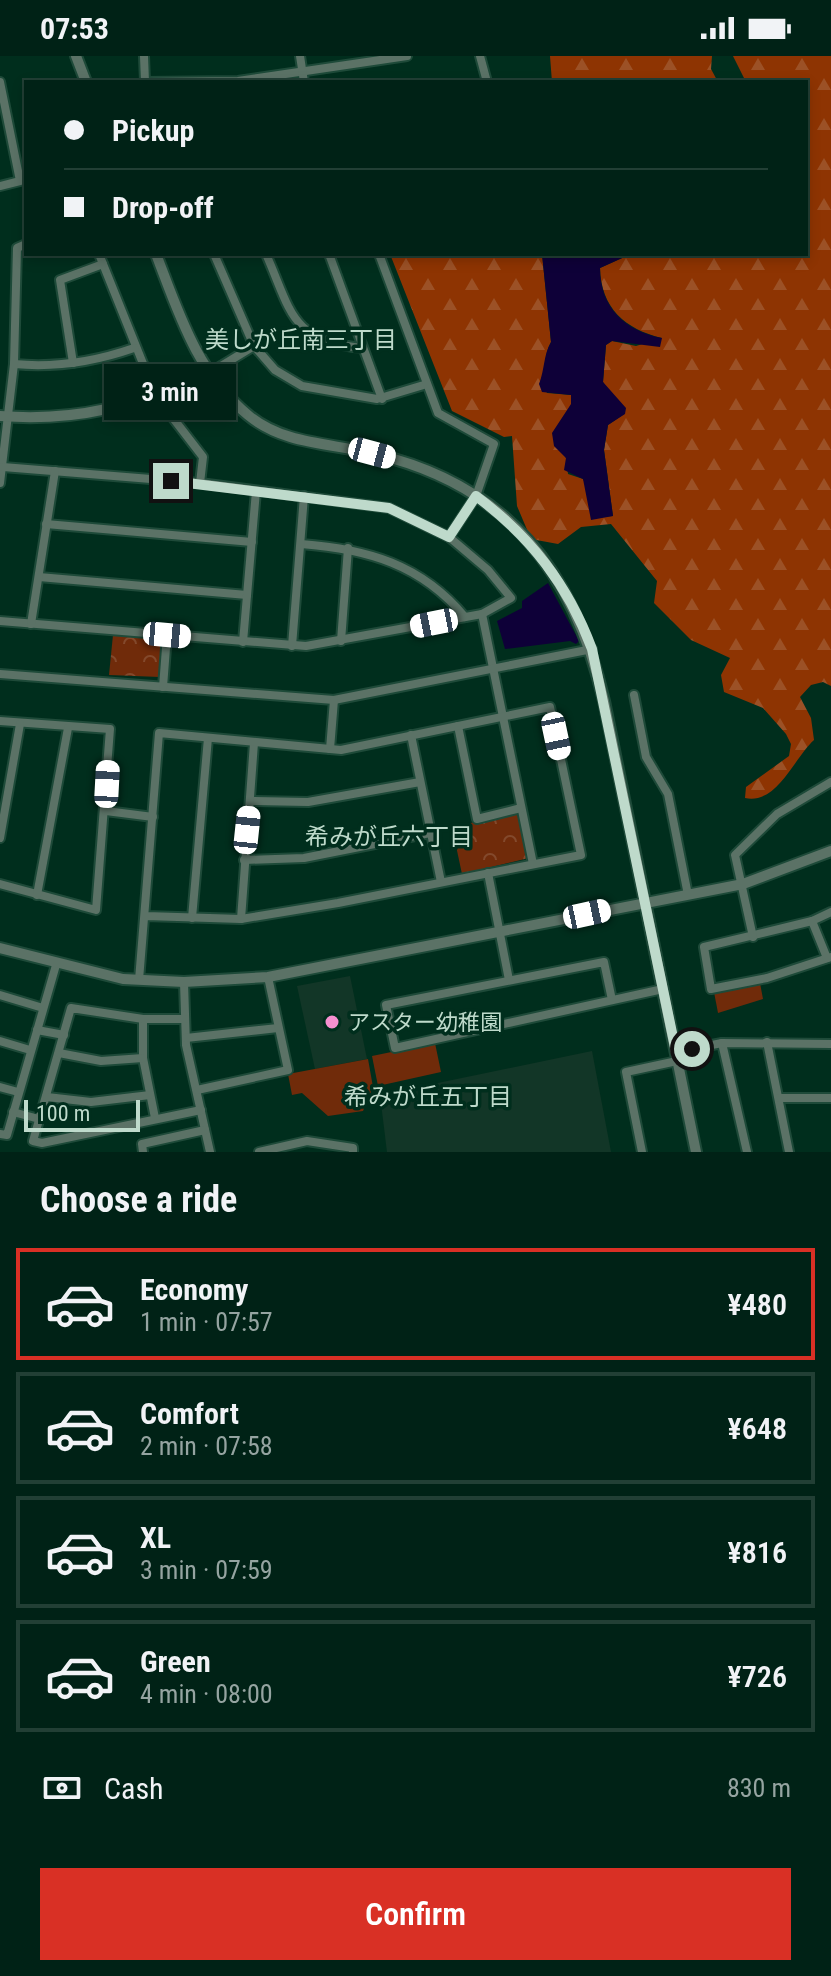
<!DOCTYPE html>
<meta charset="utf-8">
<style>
body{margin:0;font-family:"Roboto Condensed","Noto Sans JP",sans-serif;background:#0e2f23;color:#f1f3f6;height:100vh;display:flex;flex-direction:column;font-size:30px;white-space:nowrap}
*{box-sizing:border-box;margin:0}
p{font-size:26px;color:#95a4a1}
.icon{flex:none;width:44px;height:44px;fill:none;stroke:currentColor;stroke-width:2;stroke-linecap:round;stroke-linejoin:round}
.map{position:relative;height:1096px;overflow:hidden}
.sheet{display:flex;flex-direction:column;background:#002216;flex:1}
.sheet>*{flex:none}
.hud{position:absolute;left:24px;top:24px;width:784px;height:176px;border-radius:0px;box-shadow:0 4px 12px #0003,0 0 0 2px #223f35;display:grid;align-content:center;height:176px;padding:0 40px;background:#002216}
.scale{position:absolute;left:24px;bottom:20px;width:116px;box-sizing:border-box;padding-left:8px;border:4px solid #bedacb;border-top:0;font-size:22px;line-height:28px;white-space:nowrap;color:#bedacb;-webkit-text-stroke:6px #002e1d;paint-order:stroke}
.end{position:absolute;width:36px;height:36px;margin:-18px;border:10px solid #bedacb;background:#111;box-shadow:0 0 0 4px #111}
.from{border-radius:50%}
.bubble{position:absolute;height:56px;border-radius:0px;background:#002216;box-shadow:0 4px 12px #0003,0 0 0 2px #223f35;font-size:26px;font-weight:600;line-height:56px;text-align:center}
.car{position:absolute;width:24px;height:48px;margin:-24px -12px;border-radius:10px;box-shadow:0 0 6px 2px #0007;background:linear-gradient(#fff 24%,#345 0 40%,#fff 0 76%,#345 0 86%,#fff 0)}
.hud b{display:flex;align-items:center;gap:28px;height:76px;font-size:30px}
.hud b+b{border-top:2px solid #223f35}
.hud i{width:20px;height:20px;background:#f1f3f6}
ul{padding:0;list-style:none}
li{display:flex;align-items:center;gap:24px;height:112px;margin:0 16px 12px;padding:0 24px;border:4px solid #223f35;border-radius:0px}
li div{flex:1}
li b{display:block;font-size:30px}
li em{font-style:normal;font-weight:600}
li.active{border-color:#d93025}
li>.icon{width:72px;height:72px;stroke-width:1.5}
h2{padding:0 40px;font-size:36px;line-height:96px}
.pay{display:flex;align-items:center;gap:20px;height:88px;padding:0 40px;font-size:30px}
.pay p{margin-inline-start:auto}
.primary-button{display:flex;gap:16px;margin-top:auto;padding:16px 40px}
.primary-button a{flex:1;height:92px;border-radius:0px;background:#d93025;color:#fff;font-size:32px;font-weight:600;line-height:92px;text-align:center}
.status{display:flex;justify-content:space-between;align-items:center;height:56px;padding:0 40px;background:#002216;direction:ltr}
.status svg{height:22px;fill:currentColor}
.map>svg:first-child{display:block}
</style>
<div class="status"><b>07:53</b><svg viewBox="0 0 49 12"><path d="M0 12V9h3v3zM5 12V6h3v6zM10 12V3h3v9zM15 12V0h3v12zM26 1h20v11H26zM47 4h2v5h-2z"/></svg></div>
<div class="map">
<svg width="831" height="1096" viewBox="0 0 831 1096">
<defs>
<pattern id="forest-firs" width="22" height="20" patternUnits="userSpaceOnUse" patternTransform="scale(2)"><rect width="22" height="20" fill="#8e3402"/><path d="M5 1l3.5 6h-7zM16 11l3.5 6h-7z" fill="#9c5126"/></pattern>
<pattern id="park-crowns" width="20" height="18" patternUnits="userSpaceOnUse" patternTransform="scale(2)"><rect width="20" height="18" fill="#702b0a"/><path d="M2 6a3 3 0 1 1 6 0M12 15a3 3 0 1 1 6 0" fill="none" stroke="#83492c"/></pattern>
</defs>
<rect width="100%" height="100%" fill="#002e1d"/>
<g fill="#123627">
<path d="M350,920L367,1003L315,1013L297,930Z"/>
<path d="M592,995L611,1096H387L380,1039Z"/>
</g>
<g fill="#702b0a">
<path d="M760,927L763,943L718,957L714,936Z"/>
<path d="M435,987L441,1016L378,1030L372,1000Z"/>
<path d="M368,1003L373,1031L363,1055L328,1060L302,1037L292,1039L288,1018Z"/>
</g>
<g fill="url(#forest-firs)">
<path d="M550,0H712L711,13L718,26H552Z"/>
<path d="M733,0H831V630L823,626L811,629L800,641L811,662L814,684C794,702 777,749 745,742L746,731L789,700L791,688L786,678L763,652L724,636L721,619L730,602L691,584L654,547L657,525L611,468L581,471L558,488L531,483L517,450L512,380L504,381L452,355L390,198H542L551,286C543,300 548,311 541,323L547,337L571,339L572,348L553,377L566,402L568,418L583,423L602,461L613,460L604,394L608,369L624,358L603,326L606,289L612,285L636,290L662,282C625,273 601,252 600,212L631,198H806V26H746Z"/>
</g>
<g fill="url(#park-crowns)">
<path d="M113,579L160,584V621L109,619Z"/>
<path d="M517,757L529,802L462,818L452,771Z"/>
</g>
<g fill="#0e0038">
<path d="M542,198H631L600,212C600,251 625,275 662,282L660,291L612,285L606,289L603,326L626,352L625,358L608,369L604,394L613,460L591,464L583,423L564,414L566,402L554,390L552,377L571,348V339L542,336L539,328C545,313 543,300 551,286Z"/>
<path d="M548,527L579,585L576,588L570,585L505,593L497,565L522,552V545Z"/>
</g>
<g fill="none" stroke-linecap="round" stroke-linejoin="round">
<g stroke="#1e4a39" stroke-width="12">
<g id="minor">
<path d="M144,0L145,26L238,25L407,0"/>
<path d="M300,0L304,26"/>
<path d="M480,0L487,26"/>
<path d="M0,26L20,125L0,130"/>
<path d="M99,198L156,340L203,401L200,427"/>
<path d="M214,198L254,290L275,314L302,330L377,343L427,328"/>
<path d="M266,198C292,257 290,284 362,292"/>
<path d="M329,198L382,343"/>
<path d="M379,198L438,357L494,388L476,440L449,481"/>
<path d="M73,307L60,224L103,208"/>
<path d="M14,308C56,312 94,306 134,292"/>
<path d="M208,318L254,290"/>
<path d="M0,427L14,308L17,192L26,188"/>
<path d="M46,468L252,486"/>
<path d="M301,488C367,493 421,508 465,561"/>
<path d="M39,521L247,539"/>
<path d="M482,558L533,808"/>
<path d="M0,565L306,590L482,558L511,542L488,514L449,481L389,452L200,427L3,411"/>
<path d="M31,568L55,415"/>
<path d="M341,585L348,492"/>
<path d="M243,586L256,435"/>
<path d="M292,590L304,440"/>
<path d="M0,618L334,644L592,593"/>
<path d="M163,631L167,579"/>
<path d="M634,639L646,701L668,738L688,839"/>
<path d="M0,665L110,673L96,854L0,828"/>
<path d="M458,670L477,763L521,752"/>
<path d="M411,679L441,826"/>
<path d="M330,693L334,644"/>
<path d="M250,745L308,746L420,726"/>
<path d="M106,755L153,761"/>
<path d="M0,782L20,668"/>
<path d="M244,804L304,802L430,777"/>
<path d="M488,817L509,924"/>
<path d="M37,839L68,672"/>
<path d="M831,856L812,865L704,891L711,933L767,922L831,901"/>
<path d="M192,862L208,682"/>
<path d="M241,863L254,687"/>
<path d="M812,865L827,902"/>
<path d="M753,881L735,799L777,758L831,726"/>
<path d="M139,924L159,677L341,694L550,651L581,799L338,847L241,863L146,860"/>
<path d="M184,926L186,989L210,1096"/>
<path d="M0,939L43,952"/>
<path d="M612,944L604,906L386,949L395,992L663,933"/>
<path d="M143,963V1002L155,1062"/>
<path d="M185,963H143L71,952L33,1085L42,1087L201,1054"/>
<path d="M37,974L64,979"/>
<path d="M186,982L278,972"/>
<path d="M0,985L30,994"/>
<path d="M767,986L789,1096"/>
<path d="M722,987L747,1096"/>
<path d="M676,996L722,987L831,988"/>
<path d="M59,997L101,1005L143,1002"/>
<path d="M0,1031L18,1036"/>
<path d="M197,1034L288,1014L268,921"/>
<path d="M47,1041L91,1046L150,1039"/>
<path d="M779,1042H831"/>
<path d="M13,1056L39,1063"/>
<path d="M0,1078L7,1079L56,909"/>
<path d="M143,1096L142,1088L205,1074"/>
<path d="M259,1096L307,1085L353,1092V1096"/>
<path d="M642,1096L626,1016L677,1005"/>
</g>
</g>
<g stroke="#1e4a39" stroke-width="14">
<g id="tertiary">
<path d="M76,0L86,26"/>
<path d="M156,198C179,258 197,317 248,359C284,389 332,387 375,398C508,429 574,516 604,645L696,1096"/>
<path d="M0,360C81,366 134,349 207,319"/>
<path d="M0,892L123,923L184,926L268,921L743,828L831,795"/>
</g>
</g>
<use href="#minor" stroke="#5b7266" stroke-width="8"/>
<use href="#tertiary" stroke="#5b7266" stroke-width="10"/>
</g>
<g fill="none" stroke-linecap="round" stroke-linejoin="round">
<path stroke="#bedacb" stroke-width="10" d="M171,425L389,452L449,481L476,440C531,481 568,529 592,593L676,996L692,993"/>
</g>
<circle fill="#f690d0" stroke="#002e1d" stroke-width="3" cx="332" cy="966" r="8"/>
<g text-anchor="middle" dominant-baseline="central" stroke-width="7" stroke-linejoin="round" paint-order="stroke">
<g font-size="22" fill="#bedacb" stroke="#002e1d" text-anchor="start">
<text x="348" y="966">アスター幼稚園</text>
</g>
<g font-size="24" fill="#bedacb" stroke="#002e1d">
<text x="301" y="284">美しが丘南三丁目</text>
<text x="389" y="781">希みが丘六丁目</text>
<text x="428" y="1041">希みが丘五丁目</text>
</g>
</g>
</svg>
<div class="scale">100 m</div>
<i class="end from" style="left:692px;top:993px"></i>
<i class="end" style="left:171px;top:425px"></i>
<div class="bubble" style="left:104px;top:308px;width:132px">3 min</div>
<i class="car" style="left:372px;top:397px;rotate:105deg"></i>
<i class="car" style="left:434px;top:567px;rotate:259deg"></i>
<i class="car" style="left:167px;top:579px;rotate:95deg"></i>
<i class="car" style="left:556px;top:680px;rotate:168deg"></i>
<i class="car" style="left:107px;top:728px;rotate:3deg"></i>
<i class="car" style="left:247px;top:774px;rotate:6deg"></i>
<i class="car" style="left:587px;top:858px;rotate:78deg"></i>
<div class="hud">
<b><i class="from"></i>Pickup</b>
<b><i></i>Drop-off</b>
</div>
</div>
<section class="sheet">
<h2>Choose a ride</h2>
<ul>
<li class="active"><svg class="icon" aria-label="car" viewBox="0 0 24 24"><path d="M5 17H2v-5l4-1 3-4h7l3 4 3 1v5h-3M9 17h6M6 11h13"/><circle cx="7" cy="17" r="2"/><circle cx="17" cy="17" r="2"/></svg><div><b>Economy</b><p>1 min · 07:57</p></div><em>¥480</em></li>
<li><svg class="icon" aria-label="car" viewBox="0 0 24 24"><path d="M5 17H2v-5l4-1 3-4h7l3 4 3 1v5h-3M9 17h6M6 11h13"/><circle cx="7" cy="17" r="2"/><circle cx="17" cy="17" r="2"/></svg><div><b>Comfort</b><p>2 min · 07:58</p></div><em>¥648</em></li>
<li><svg class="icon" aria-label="car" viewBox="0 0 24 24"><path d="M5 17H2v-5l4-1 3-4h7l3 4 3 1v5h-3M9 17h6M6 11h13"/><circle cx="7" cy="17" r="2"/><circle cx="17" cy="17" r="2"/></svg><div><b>XL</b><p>3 min · 07:59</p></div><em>¥816</em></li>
<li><svg class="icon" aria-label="car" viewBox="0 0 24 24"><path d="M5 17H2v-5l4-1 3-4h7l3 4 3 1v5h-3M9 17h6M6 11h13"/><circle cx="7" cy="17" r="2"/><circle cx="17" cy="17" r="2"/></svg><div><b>Green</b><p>4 min · 08:00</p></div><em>¥726</em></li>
</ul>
<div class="pay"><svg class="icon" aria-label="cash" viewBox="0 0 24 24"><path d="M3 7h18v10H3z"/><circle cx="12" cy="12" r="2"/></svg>Cash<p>830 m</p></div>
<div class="primary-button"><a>Confirm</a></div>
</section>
